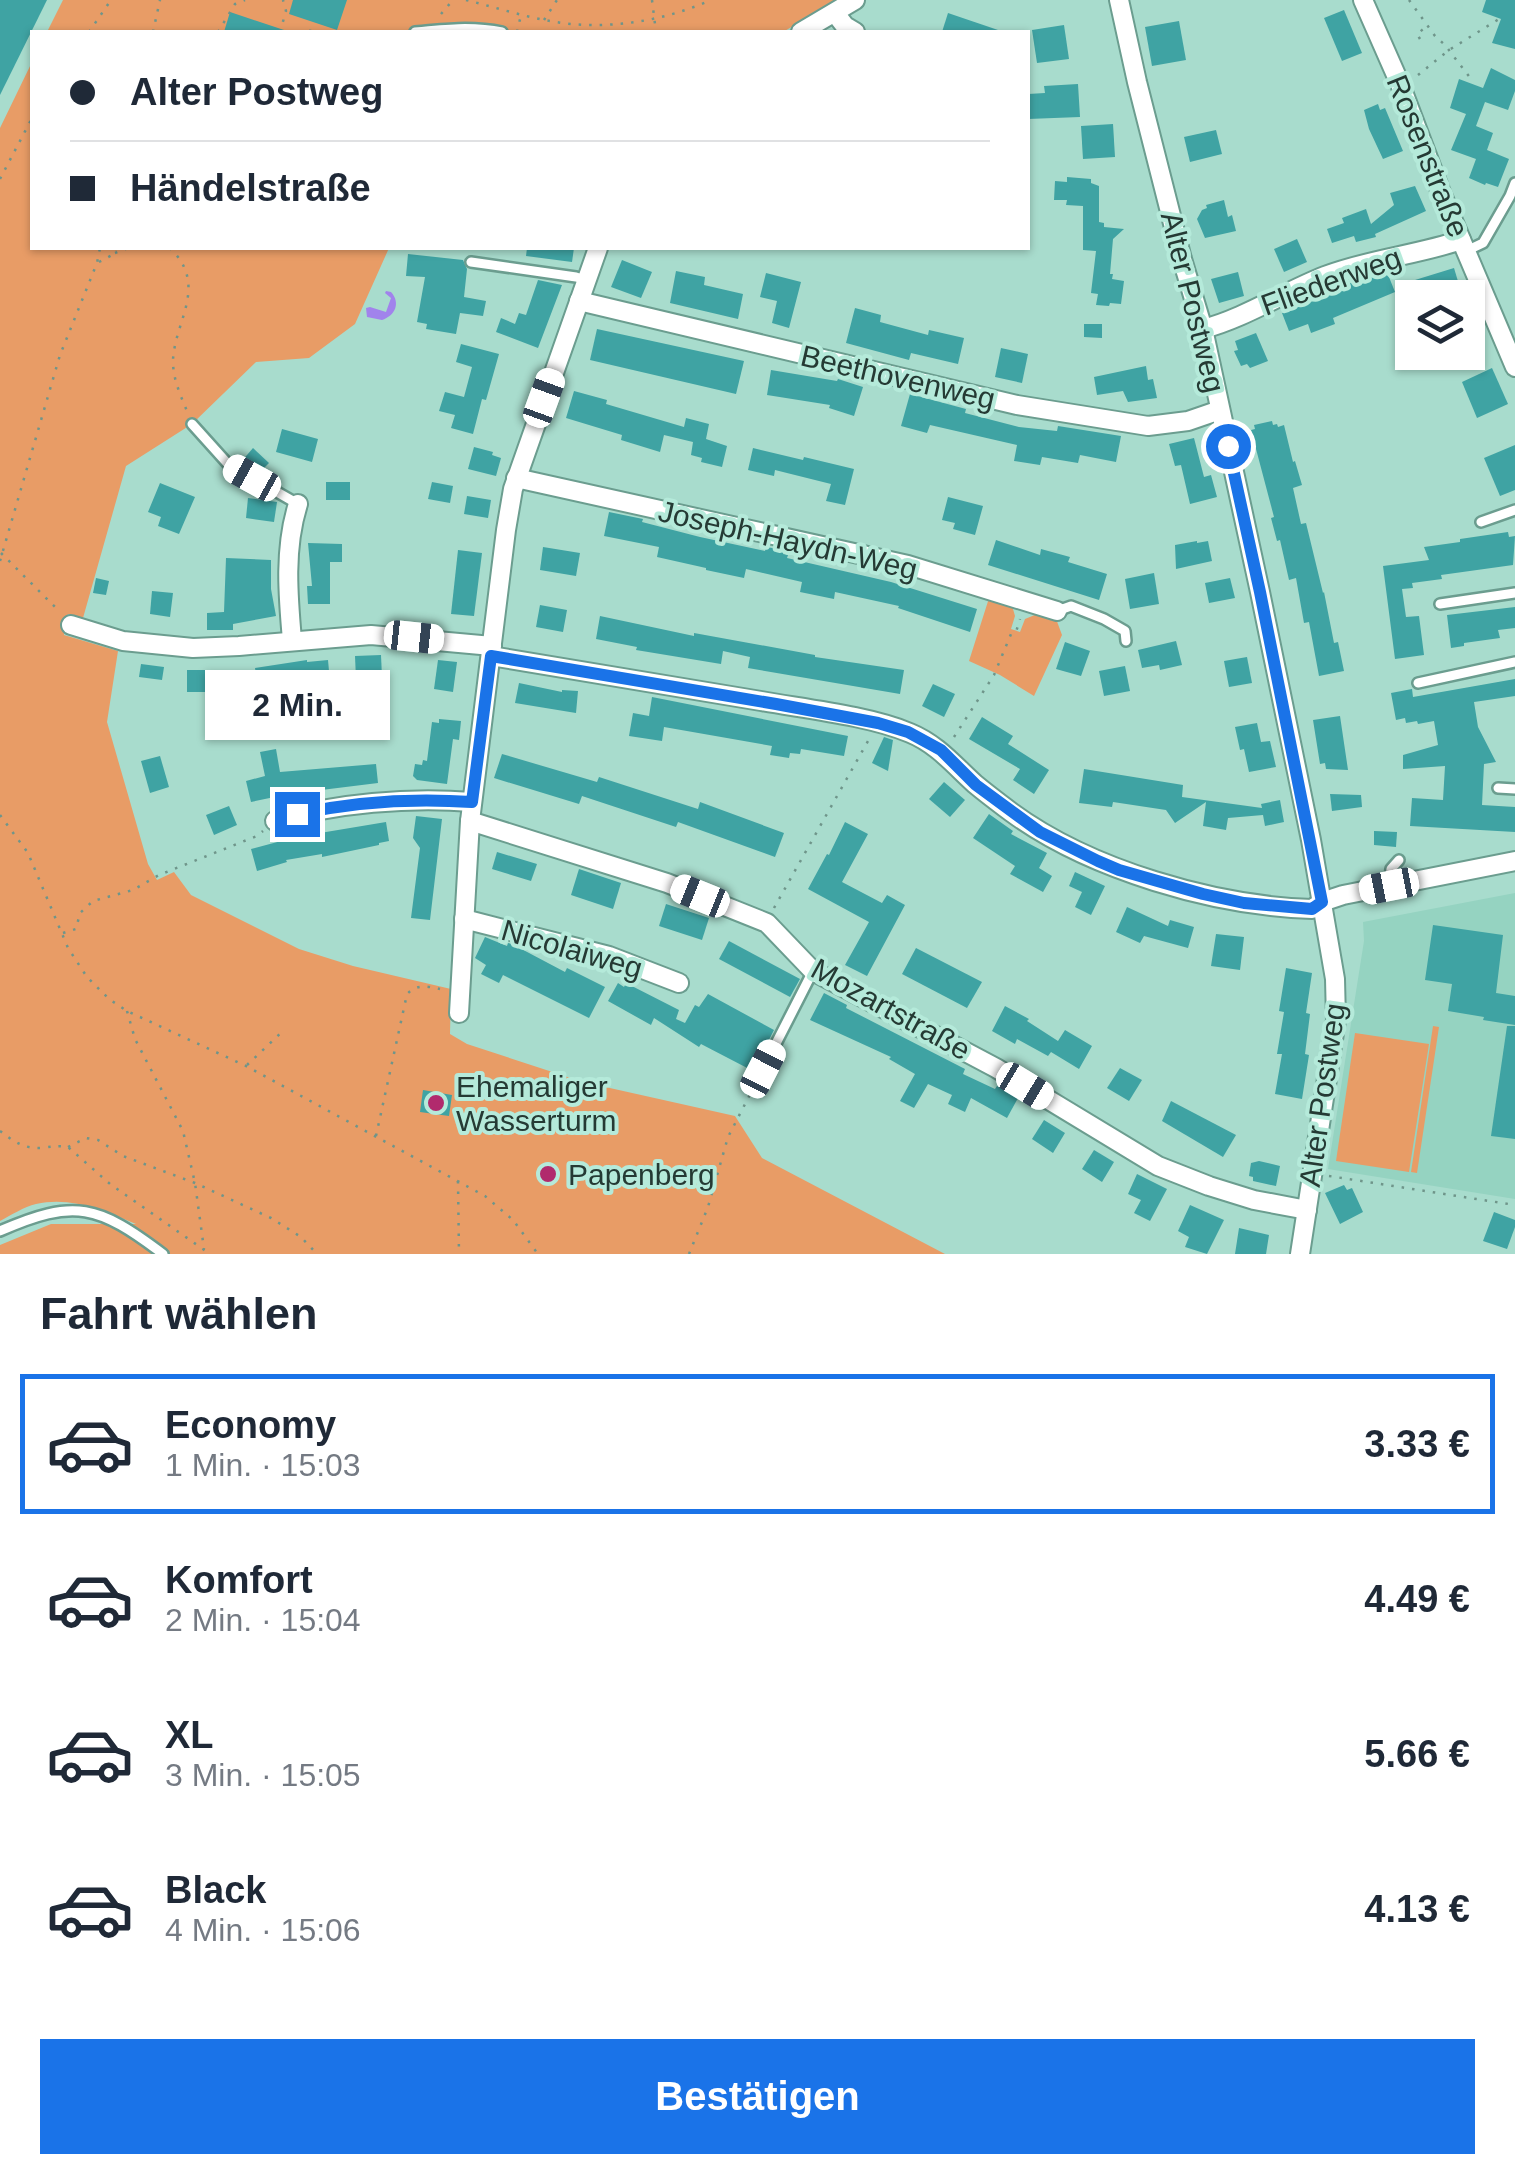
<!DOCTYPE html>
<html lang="de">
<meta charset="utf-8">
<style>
body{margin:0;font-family:Arial,sans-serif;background:#f6f6f7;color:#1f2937;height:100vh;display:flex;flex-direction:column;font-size:38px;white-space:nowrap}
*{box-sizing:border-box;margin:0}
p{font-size:32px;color:#747a83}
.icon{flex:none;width:55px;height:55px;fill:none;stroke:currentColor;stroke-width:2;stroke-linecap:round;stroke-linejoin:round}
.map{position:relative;height:1254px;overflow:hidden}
.sheet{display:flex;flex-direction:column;background:#fff;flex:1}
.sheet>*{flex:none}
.banner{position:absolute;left:30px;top:30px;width:1000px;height:220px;border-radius:0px;box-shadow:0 2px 8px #0004;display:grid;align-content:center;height:220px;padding:0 40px;background:#fff}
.buttons{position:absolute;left:1395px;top:280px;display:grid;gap:20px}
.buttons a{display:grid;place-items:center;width:90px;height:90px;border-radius:0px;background:#fff;box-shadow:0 2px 8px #0004;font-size:50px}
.end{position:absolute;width:45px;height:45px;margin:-22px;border:12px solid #1a73e8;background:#fff;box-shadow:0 0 0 5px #fff}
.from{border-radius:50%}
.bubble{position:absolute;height:70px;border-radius:0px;background:#fff;box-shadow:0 2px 8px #0004;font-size:32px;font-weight:700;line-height:70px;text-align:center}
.car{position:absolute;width:30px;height:60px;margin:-30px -15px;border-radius:12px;box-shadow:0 0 8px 2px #0007;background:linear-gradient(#fff 24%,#345 0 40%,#fff 0 76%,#345 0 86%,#fff 0)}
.banner b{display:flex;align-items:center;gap:35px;height:95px;font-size:38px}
.banner b+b{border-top:2px solid #e0e1e3}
.banner i{width:25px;height:25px;background:#1f2937}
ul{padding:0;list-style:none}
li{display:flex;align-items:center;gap:30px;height:140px;margin:0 20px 15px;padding:0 20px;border:5px solid transparent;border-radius:0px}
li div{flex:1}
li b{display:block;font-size:38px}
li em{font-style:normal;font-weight:700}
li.selected{border-color:#1a73e8}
li>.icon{width:90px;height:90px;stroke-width:1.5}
h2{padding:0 40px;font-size:45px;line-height:120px}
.primary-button{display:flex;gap:20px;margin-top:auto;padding:20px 40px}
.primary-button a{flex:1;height:115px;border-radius:0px;background:#1a73e8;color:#fff;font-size:40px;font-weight:700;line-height:115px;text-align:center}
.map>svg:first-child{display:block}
</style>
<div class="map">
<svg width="1515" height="1254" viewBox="0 0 1515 1254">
<rect width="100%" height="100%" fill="#a8dccd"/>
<path fill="#95d3c1" d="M1515,893V1199L1328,1169L1364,941L1363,922Z"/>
<g fill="#e89c66">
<path d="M63,0H837L783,32H47Z"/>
<path d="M32,62V248H389L355,324L309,358L256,362L192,424L126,466L83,618L68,614L64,635L118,651L107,722L148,864L157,880L174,872L191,895L299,949L353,966L451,989L450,1034L467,1044L583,1082L735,1116L762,1158L945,1254H0V1245L51,1224H136C104,1211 72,1196 36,1204C24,1207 11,1215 0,1221V128Z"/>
<path d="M990,595L1011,602L1015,616L1011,629L1020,632L1025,619L1042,612L1055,616L1062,635L1034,696L1000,675L969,661Z"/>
<path d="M1433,1026L1439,1027L1417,1173L1411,1172Z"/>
<path d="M1355,1033L1429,1044L1409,1172L1336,1161Z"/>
</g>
<path fill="#a183ec" d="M386,291L391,292C401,303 395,316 382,320L367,317L366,308L370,307L386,312L391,298L385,293Z"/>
<g fill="#3fa3a3">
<path d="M0,0H47L0,95Z"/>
<path d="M293,0H347L337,30L289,14Z"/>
<path d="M1486,0H1515V49L1492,43L1501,19L1482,12Z"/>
<path d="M1344,10L1362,53L1342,61L1324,18Z"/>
<path d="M230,12L284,30L283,32H224Z"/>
<path d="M948,13L998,30V32H942Z"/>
<path d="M1179,21L1186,60L1152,66L1145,27Z"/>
<path d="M1064,25L1069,59L1037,63L1032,30Z"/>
<path d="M1491,68L1515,80V91L1508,110L1485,102L1476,126L1493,133L1487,150L1509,159L1498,187L1486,183L1485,185L1469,178L1476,159L1451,150L1466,114L1450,108L1459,79L1483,88Z"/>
<path d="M1078,84L1080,117L1028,119V94L1045,93L1044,86Z"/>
<path d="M1378,104L1380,110L1385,108L1403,151L1383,159L1369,129L1364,110Z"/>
<path d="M1113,124L1115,157L1083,159L1081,126Z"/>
<path d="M1216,130L1222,154L1190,162L1184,137Z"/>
<path d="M1067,177L1091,179V183L1099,186V222L1104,223V227L1124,229L1113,239L1110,274H1113L1112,279L1124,281L1121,304L1110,303L1109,306L1096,305L1098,294L1091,293L1096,251L1083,250V206L1066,205L1067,200H1054L1055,181L1067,182Z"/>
<path d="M1415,186L1426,211L1375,234L1376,237L1356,242L1354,236L1332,243L1327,229L1344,223L1342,218L1366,209L1371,224L1394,205L1390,193Z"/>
<path d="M1224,200L1228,217L1232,215L1236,231L1205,238L1197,219L1202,210L1207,208L1206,205Z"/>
<path d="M1297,239L1307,262L1284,272L1274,249Z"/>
<path d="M527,248H574L572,262L526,256Z"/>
<path d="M408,254L463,260L467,269L464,297L486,301L483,316L460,313L456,334L426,329L427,324L417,322L425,277L406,276Z"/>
<path d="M622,260L652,272L641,298L611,287Z"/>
<path d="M1454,268L1463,298H1406L1402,284Z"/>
<path d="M676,271L705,277L704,285L743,294L738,319L670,303Z"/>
<path d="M1238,272L1244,296L1219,303L1211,279Z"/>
<path d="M1387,272L1395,292L1333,318L1335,324L1311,333L1308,324L1289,331L1282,313L1337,292L1336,289L1370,275Z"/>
<path d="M766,273L801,282L789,328L772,323L777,301L760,297Z"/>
<path d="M538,280L562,285L538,348L496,332L501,318L515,324L519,313L526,315Z"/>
<path d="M855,308L881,315L880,322L928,335L929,330L964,338L958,364L911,353L909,360L846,343Z"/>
<path d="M1084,324H1102V338L1084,337Z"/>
<path d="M597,329L744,361L736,394L590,360Z"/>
<path d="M1256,333L1268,361L1250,368L1247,364L1241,366L1234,351L1238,350L1235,341Z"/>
<path d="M461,344L499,354L486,400L482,399L473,434L451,428L455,415L439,411L445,392L464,397L472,367L456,362Z"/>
<path d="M1001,348L1028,354L1022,383L995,377Z"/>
<path d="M1146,366L1148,380L1153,379L1157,398L1128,402L1123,391L1097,395L1094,377Z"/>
<path d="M1492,368L1508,404L1477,418L1462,382Z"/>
<path d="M771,370L837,381L838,379L863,387L854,416L829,408L830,405L767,395Z"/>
<path d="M574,391L607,400L606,404L684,427L686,418L709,424L706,439L727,446L722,467L701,462L702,458L691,455L693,442L664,435L660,452L621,440L622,435L566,418Z"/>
<path d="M910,394L966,409L965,413L1019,427L1057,431L1058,426L1121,436L1116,462L1080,455L1078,463L1042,457L1040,465L1014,461L1017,445L930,425L927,433L901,426Z"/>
<path d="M1272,421L1273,425L1277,424L1278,427L1284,425L1293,462L1295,461L1302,485L1293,488L1301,524L1306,523L1323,593L1324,592L1334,643L1338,642L1344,671L1319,676L1309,622L1304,623L1296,578L1289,580L1280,540L1277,541L1271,518L1274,517L1251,430L1255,429L1254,425Z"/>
<path d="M282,429L318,439L312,462L276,452Z"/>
<path d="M1194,438L1204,477L1211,475L1217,497L1190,504L1181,465L1175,466L1169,444Z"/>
<path d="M1515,445V490L1500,496L1484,458Z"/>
<path d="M474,447L493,452L492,455L501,458L496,476L468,469Z"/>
<path d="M253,448L269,463L259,473L241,462Z"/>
<path d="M753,448L803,460L804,457L854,469L845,505L826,501L831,484L775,470L774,476L748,470Z"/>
<rect x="326" y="482" width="24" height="18"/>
<path d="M432,482L453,486L450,503L428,499Z"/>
<path d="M160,483L195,497L179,534L158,526L161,517L148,512Z"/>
<path d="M467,496L491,500L488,518L464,514Z"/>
<path d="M948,497L983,506L975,535L953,529L955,523L942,520Z"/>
<path d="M248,498L277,502L274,522L246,518Z"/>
<path d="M609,512L643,519L642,522L700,537L765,551L766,547L784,550L783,554L788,555L787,558L891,582L977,609L970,632L898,608L899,606L835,592L834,599L800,592L802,582L746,569L744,578L706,570V568L657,557L659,547L604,536Z"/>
<path d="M1508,532L1509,537L1515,536L1513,565L1441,575L1442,579L1412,583L1413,588L1402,589L1406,617L1419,616L1424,655L1395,659L1383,566L1429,560L1424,547L1460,542V539Z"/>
<path d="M996,540L1040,555L1041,549L1070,557L1068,562L1107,574L1099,600L988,565Z"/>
<path d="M1197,541V543L1208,541L1212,561L1176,569L1175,545Z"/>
<path d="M308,543L342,544V562H330V604H308L307,586H312Z"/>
<path d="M543,547L580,553L576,576L540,570Z"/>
<path d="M458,550L482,553L474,616L451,614Z"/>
<path d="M226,558L271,560V589L276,616L233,624V630H207V613L224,612Z"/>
<path d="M1154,573L1159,604L1130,609L1125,579Z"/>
<path d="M96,578L109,581L106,595L93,593Z"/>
<path d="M1230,578L1235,598L1209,603L1205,583Z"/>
<path d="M152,591L173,593L170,617L150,614Z"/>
<path d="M540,605L567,610L563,632L536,627Z"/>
<path d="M1515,607V628L1498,630L1500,638L1464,643V646L1451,648L1447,615Z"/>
<path d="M600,616L694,636V633L815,655V657L904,670L900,694L748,668L750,657L723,651L721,664L636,650L637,647L596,639Z"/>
<path d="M1176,641L1182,665L1160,670L1159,665L1142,668L1138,650Z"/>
<path d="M1065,642L1090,651L1081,676L1056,669Z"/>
<path d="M381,655L382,677L356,679L355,656Z"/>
<path d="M1247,657L1252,683L1229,687L1224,661Z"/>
<path d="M307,660V662L328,660L330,682L309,684V687L295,688L294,683L258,688L255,668Z"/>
<path d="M438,660L457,662L453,692L434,689Z"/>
<path d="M141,664L164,667L162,680L139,677Z"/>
<path d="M1125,666L1130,691L1104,696L1099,671Z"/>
<rect x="187" y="670" width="33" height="22"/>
<path d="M1515,679V696L1474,702L1478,727L1496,762L1484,764L1482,805L1515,807V832L1410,826L1412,798L1443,800L1445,766L1403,769V755L1438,745L1434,721L1418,724L1417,721L1406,723L1405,718L1396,720L1391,693L1412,689L1413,697Z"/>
<path d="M519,683L562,692V690L578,691L576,713L515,703Z"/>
<path d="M933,684L955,694L944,717L922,706Z"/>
<path d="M652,697L848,736L844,756L801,749L800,754L790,753L789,758L770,755L772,746L664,727L662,741L629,736L633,713L649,716Z"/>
<path d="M1340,716L1348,770L1326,769L1325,763L1320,764L1313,720Z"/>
<path d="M982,717L1013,736L1008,744L1049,770L1034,794L1013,780L1020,769L969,739Z"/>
<path d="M439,719L461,721L459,740L453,739L447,784L417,780L413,776L415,764L422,765L423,760L427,761L432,722L439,723Z"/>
<path d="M1257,723L1261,742L1270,741L1276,767L1249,772L1244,749L1240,750L1235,727Z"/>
<path d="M884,737L893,740L888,771L872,763Z"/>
<path d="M276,749L280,772L376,764L378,783L289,794L251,802L246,781L265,776L260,752Z"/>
<path d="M502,754L597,782L599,777L698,809L700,802L784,833L775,857L678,822L676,827L582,796L579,804L494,778Z"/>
<path d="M160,756L169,787L150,793L141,761Z"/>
<path d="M1084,769L1183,785L1182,797L1262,808L1261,804L1280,800L1284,822L1265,826L1263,815L1228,818L1226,830L1203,826L1206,802L1175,823L1166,810L1113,802L1112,807L1079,803Z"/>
<path d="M944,782L965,800L950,817L929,799Z"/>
<path d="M1330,794L1361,795L1362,807L1332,811Z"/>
<path d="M229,806L237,825L214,835L206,815Z"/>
<path d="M989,814L1013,831L1011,834L1047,853L1039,868L1052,876L1043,892L1010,874L1015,866L973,838Z"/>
<path d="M416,816L442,819L430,920L411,918L420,848L413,838Z"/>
<path d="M386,822L389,841L379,843V845L322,857V854L286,860L287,862L257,871L251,849L296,837Z"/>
<path d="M845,822L868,834L842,882L882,903L887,895L905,905L867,976L845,965L869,922L808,889L827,854L829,855Z"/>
<path d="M1374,831L1397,832L1396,847L1374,845Z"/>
<path d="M497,852L537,864L531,881L492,869Z"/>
<path d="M579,869L621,883L613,909L571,895Z"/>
<path d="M1075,872L1105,886L1091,915L1075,907L1082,892L1069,886Z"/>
<path d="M666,904L709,918L702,940L659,926Z"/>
<path d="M1127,907L1168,926L1170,920L1194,927L1188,948L1144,936L1140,943L1116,932Z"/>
<path d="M1433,925L1503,935L1496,993L1515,996V1025L1483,1020L1484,1017L1448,1011L1452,984L1425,980Z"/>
<path d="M1216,934L1244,937L1240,970L1211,966Z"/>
<path d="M485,937L507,946L508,943L512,944L565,972L567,968L605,987L589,1018L503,975L499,983L481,974L486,965L475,958Z"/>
<path d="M729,941L800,979L790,997L719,959Z"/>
<path d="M916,948L982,982L967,1008L902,974Z"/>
<path d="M1286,968L1312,973L1306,1013L1310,1014L1305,1054L1309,1055L1302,1099L1275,1094L1282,1054H1277L1284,1012L1279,1011Z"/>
<path d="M618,983L624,987L626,983L679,1010L676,1019L685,1023L695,1005L699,1007L708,994L774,1030L753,1071L701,1044L699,1047L654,1018L651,1025L608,1001Z"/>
<path d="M824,993L847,1005L846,1008L965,1069L963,1074L995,1089L997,1086L1018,1098L1007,1118L971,1098L965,1112L948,1104L952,1095L928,1084L914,1108L900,1101L915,1074L889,1059L891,1057L810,1020Z"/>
<path d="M1005,1006L1029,1019L1027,1021L1058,1041L1065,1030L1092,1046L1079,1069L1051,1052L1048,1056L1017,1039L1015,1044L992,1031Z"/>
<path d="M1507,1026H1515V1139L1491,1136Z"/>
<path d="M1120,1068L1142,1080L1129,1101L1107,1088Z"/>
<path d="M423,1090L452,1095L449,1116L420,1112Z"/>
<path d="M1171,1101L1236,1135L1223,1157L1162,1121Z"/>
<path d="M1044,1120L1065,1133L1053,1153L1032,1139Z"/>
<path d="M1094,1150L1114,1162L1102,1182L1082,1169Z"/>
<path d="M1259,1161L1280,1166L1276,1186L1253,1181V1177L1249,1176L1251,1163Z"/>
<path d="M1137,1174L1167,1189L1150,1221L1134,1213L1141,1200L1128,1194Z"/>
<path d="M1344,1185L1347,1190L1352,1188L1363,1212L1340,1224L1325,1193Z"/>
<path d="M1190,1205L1224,1220L1207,1254L1185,1247L1189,1237L1178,1231Z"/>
<path d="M1494,1212L1515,1220V1227L1507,1249L1483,1241Z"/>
<path d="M1239,1228L1269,1235L1266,1254H1235Z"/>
</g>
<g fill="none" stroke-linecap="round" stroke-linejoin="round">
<g stroke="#6b9d8f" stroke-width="14">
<g id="service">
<path d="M415,32C444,29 473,26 502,32"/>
<path d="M1466,251L1483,243L1510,196L1515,183"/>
<path d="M471,262L576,277L586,280"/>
<path d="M192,424L228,464L298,504"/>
<path d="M1481,522L1515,510"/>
<path d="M1440,604L1515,593"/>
<path d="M1057,611L1071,606L1104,619L1125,631L1126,641"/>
<path d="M1418,683L1515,662"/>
<path d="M1498,788L1515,789"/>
<path d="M1389,886L1391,869L1399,860"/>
<path d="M763,1069L813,971"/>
<path d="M0,1231C75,1198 98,1205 163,1254"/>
</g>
</g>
<g stroke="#6b9d8f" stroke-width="22">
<g id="minor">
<path d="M1119,0L1137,82L1182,259L1203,329L1260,592L1311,840L1335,979L1336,1020L1300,1254"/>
<path d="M1363,0L1400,84L1440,190L1515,367"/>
<path d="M835,13L845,26L855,32"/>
<path d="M801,32L855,0"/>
<path d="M579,301L1017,405L1148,426L1188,421L1220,410"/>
<path d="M1203,329C1245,318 1284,292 1325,276C1369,259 1418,255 1461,240"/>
<path d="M516,478L908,565L1057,611"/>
<path d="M71,625L123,641L193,648L239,646L371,635L492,646"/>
<path d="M292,640C288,595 284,548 298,504"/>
<path d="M491,656C581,671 671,686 761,701C806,709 870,716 910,733C937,744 954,765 975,784C987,794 999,803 1011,812C1090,870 1215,906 1312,909L1322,902L1343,895L1515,861"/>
<path d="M275,821C336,803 409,797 472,802"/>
<path d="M470,821L667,883L767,923L813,971L996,1068L1158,1166L1209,1186L1254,1200L1307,1210"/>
<path d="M464,919L609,956L679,983"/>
<path d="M459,1013L470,821L506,530L513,489L598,248"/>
</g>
</g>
<g stroke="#6f958a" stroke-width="2.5" stroke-dasharray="2.5 8" stroke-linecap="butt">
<path d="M466,0C494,7 522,16 550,21C603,31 662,22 711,0"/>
<path d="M652,0L656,32"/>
<path d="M1409,0L1435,36L1445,45L1471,79"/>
<path d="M441,14L453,0"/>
<path d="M544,20L557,0"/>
<path d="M89,32L111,0"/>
<path d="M153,32L160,0"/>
<path d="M218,32L235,4L245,0"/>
<path d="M280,32L286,11L283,0"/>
<path d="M310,32L313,22"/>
<path d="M517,32L521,15"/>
<path d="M1420,39L1417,34L1426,27"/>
<path d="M1418,75L1449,50L1499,19"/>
<path d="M0,179L32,118"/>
<path d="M170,248C175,253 181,260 184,267C197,295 178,323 174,351C170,372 179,392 187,411"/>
<path d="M115,253L128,248"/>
<path d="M99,262L114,254L116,248"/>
<path d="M1,553L58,610"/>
<path d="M0,561L60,355L97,263L100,248"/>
<path d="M954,737L994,675L1011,634L1016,632L1020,619"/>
<path d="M0,815L28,853L68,948L87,977L109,999L127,1011L246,1066L485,1196L513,1220L538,1254"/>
<path d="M774,908L868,741"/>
<path d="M63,933L76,929L80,913L93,901L133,890L159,875L257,836L263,831"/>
<path d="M127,1011L135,1039L183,1131L195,1183L204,1249"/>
<path d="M247,1065L284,1030"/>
<path d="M0,1131C13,1141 24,1149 41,1148C51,1147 58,1145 68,1147L110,1184L210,1254"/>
<path d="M376,1136L407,994C417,984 427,986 440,989"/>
<path d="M68,1147L86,1138L98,1140L123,1156L195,1183L271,1218L301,1237L317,1254"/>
<path d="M1329,1176L1515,1205"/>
<path d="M458,1181L459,1254"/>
<path d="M689,1254L708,1207L728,1137L758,1079"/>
</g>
<use href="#service" stroke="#fff" stroke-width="9"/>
<use href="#minor" stroke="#fff" stroke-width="18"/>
</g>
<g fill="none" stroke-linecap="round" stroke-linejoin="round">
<path stroke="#1a73e8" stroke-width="12" d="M297,814C353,802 415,798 472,802L491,656L776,704L878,723L908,732L941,750L976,785L1040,832L1098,861L1119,870L1203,894L1244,903L1312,909L1322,902L1260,592L1228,446"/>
</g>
<g fill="#b12a6d" stroke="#b5eada" stroke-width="4">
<circle cx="436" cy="1103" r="10"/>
<circle cx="548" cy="1174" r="10"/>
</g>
<g text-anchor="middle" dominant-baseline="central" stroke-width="8" stroke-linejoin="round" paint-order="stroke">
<g font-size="30" fill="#253a34" stroke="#b5eada">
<text transform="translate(1428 156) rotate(68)">Rosenstraße</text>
<text transform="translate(1331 281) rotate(-20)">Fliederweg</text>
<text transform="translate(1193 302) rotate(76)">Alter Postweg</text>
<text transform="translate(898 377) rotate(13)">Beethovenweg</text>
<text transform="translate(788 540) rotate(13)">Joseph-Haydn-Weg</text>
<text transform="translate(572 949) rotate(16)">Nicolaiweg</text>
<text transform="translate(891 1009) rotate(29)">Mozartstraße</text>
<text transform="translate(1322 1095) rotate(-82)">Alter Postweg</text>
</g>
<g font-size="30" fill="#253a34" stroke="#b5eada" text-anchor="start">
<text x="456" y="1086">Ehemaliger<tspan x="456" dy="34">Wasserturm</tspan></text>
<text x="568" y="1174">Papenberg</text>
</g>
</g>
</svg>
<div class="buttons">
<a><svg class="icon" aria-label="layers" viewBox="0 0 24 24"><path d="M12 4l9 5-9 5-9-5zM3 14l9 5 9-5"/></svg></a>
</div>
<i class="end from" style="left:1228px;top:446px"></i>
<i class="end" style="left:297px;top:814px"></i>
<div class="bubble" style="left:205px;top:670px;width:185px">2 Min.</div>
<i class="car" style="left:544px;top:398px;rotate:20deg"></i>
<i class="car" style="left:252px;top:478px;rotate:299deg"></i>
<i class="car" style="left:414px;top:637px;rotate:96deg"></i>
<i class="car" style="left:1389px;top:886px;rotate:259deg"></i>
<i class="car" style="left:700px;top:896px;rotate:292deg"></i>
<i class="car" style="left:763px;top:1069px;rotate:27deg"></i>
<i class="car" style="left:1025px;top:1086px;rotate:121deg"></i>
<div class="banner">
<b><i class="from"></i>Alter Postweg</b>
<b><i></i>Händelstraße</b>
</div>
</div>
<section class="sheet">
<h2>Fahrt wählen</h2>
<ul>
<li class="selected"><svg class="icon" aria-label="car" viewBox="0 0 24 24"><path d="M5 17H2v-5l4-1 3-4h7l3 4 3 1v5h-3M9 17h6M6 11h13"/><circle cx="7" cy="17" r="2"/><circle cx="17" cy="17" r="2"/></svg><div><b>Economy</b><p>1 Min. · 15:03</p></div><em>3.33 €</em></li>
<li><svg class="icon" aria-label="car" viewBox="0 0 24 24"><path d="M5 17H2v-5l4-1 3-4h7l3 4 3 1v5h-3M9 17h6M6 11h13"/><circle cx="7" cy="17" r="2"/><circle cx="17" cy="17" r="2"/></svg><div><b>Komfort</b><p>2 Min. · 15:04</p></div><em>4.49 €</em></li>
<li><svg class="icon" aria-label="car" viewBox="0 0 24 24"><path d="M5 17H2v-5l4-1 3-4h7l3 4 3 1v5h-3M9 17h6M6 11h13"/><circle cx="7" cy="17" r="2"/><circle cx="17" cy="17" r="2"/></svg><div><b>XL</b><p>3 Min. · 15:05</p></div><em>5.66 €</em></li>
<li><svg class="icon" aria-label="car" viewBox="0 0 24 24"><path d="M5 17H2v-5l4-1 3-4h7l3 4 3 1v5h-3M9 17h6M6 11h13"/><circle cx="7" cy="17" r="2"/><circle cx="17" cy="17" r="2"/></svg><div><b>Black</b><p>4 Min. · 15:06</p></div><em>4.13 €</em></li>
</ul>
<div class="primary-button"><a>Bestätigen</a></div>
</section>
